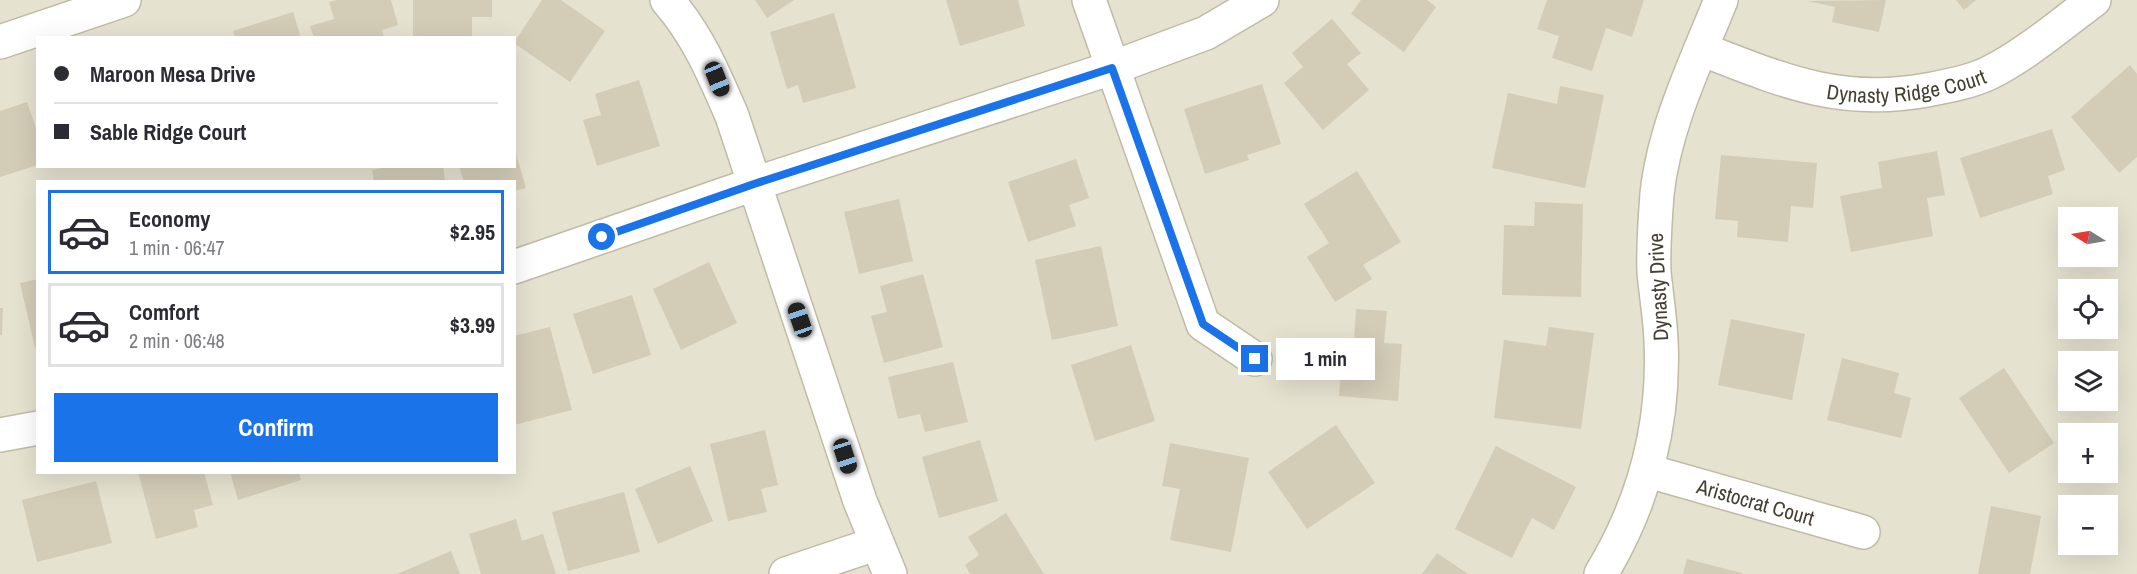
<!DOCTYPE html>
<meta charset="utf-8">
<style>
body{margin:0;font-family:"Archivo Narrow",sans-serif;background:#f7f7f7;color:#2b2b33;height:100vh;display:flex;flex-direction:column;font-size:22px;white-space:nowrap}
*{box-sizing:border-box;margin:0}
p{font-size:20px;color:#7c7c81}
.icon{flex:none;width:33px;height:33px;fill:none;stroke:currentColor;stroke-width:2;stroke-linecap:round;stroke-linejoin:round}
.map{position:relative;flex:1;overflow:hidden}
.details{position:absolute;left:36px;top:180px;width:480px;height:294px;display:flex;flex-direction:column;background:#fff;border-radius:0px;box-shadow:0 6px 24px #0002}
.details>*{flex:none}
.guide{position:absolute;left:36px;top:36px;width:480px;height:132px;border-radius:0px;box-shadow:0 6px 24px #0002;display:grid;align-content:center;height:132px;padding:0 18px;background:#fff}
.needle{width:39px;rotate:281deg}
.tools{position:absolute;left:2058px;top:207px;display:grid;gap:12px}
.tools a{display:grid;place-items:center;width:60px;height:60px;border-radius:0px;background:#fff;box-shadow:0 6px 24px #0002;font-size:30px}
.end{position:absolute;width:27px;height:27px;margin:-14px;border:8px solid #1a73e8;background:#fff;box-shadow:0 0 0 3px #fff}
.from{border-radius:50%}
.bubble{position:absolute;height:42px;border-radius:0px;background:#fff;box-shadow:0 6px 24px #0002;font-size:20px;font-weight:700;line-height:42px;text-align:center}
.car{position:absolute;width:18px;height:36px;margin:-18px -9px;border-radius:8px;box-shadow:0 0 4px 2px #0007;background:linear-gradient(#222 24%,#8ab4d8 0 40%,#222 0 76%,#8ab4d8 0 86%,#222 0)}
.guide b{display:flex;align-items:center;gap:21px;height:57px;font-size:22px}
.guide b+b{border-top:2px solid #e1e1e2}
.guide i{width:15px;height:15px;background:#2b2b33}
ul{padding:10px 0 0;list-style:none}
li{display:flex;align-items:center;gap:18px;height:84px;margin:0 12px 9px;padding:0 6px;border:3px solid #e1e1e2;border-radius:0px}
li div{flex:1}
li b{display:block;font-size:22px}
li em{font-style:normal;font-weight:700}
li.current{border-color:#1a73e8}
li>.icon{width:54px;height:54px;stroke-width:1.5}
.primary-button{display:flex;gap:12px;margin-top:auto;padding:12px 18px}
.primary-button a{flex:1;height:69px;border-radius:0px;background:#1a73e8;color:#fff;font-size:24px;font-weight:700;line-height:69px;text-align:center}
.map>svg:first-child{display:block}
</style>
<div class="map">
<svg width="2137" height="574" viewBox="0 0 2137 574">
<rect width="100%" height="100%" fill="#f1efe2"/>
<path fill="#e6e2d0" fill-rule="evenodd" d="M0,0H2137V574H0ZM38,38H514V166H38ZM38,182H514V472H38ZM2068,218H2108V256H2068ZM2068,290H2108V328H2068ZM2068,362H2108V400H2068ZM2068,434H2108V472H2068ZM2068,506H2108V544H2068Z"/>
<g fill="#d3ccb7">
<path d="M337,0H391L398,25L382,30L384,38H314L310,26L334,19L329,2Z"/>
<path d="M413,0H492V17H472V38H413Z"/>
<path d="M542,0H561L605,31L570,82L514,43Z"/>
<path d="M755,0H794L767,18Z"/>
<path d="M946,0H1018L1025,26L960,46Z"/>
<path d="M1361,0H1427L1436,7L1404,52L1351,14Z"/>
<path d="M1547,0H1644L1632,37L1606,28L1592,71L1552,58L1559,36L1537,29Z"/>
<path d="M1886,0L1879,32L1832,22L1835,7L1808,1Z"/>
<path d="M1956,0H1976L1964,10Z"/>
<path d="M293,12L301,38H235L233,31Z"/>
<path d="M834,13L856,88L803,103L798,85L787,89L770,32Z"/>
<path d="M1332,19L1361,53L1347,64L1369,90L1323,130L1284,83L1303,67L1292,53Z"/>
<path d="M2130,65L2137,74V157L2119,173L2071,117Z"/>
<path d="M639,80L660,146L597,166L583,120L601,115L595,94Z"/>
<path d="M1262,84L1281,144L1247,155L1249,160L1205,174L1184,109Z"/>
<path d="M1560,86L1604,95L1585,188L1492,168L1508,93L1557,104Z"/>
<path d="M27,102L38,134V165L0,177V111Z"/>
<path d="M2052,129L2065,170L2048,176L2053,194L1980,218L1960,158Z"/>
<path d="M515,150L526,188L514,191V182H464L459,166H514Z"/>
<path d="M1937,151L1945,195L1927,198L1933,236L1851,252L1840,196L1882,188L1878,162Z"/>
<path d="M1721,155L1817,163L1813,208L1791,206L1788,242L1737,237L1738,221L1715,219Z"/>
<path d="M1076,159L1089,198L1069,205L1076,226L1028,242L1008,182Z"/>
<path d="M393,166H443L445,182H374L372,170Z"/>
<path d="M1357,171L1401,242L1363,265L1372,279L1335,302L1307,257L1329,243L1304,204Z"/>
<path d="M899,199L913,261L859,274L844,212Z"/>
<path d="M1535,202L1583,204L1581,297L1502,295L1504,225L1534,226Z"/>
<path d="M1101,246L1118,326L1052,340L1035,260Z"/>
<path d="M709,262L737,323L681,350L653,289Z"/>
<path d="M923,274L943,347L884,363L871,316L887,312L880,286Z"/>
<path d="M38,279V347L35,348L20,283Z"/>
<path d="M632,295L651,355L593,374L573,314Z"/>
<path d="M0,308H3L2,335H0Z"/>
<path d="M1356,309L1387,311L1384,343L1402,344L1398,401L1339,396L1343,341L1354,342Z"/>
<path d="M1731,319L1805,334L1792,400L1718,385Z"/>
<path d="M550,327L572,410L514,425V336Z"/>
<path d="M1549,327L1594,333L1581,429L1494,418L1504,340L1546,346Z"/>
<path d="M1131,345L1155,421L1095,441L1071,365Z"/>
<path d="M1842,358L1899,373L1894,393L1911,398L1901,438L1827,420Z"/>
<path d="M953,362L968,422L925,432L920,414L898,419L888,377Z"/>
<path d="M2004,368L2054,443L2009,473L1959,398Z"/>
<path d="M1336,425L1375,483L1307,529L1268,472Z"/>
<path d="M765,430L778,485L761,489L767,512L728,521L710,444Z"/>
<path d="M980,440L998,501L939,518L922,457Z"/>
<path d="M1170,443L1249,458L1231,552L1170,540L1180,489L1162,486Z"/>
<path d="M1496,446L1576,487L1554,530L1532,518L1512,558L1455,529Z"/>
<path d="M690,466L713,521L658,544L635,489Z"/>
<path d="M138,472H204L213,505L194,510L198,527L156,539Z"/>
<path d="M230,472H299L301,480L238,500Z"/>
<path d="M96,481L112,543L37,562L22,500Z"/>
<path d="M624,492L640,552L568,571L552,512Z"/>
<path d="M1991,506L2041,516L2030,574H1978Z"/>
<path d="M1006,513L1044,574H970L965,565L979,555L968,537Z"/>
<path d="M516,519L522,541L543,534L556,574H481L469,534Z"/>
<path d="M451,551L460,574H397Z"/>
<path d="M1437,553L1468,574H1422Z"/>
<path d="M1687,559L1742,573V574H1683Z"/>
</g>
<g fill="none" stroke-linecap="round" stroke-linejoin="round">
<g stroke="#c0bba7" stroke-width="36">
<g id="street">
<path d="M667,0C697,34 714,74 732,116L860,501L890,574"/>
<path d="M1089,0L1203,324L1255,359"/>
<path d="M0,42L124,0"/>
<path id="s1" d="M1701,49C1781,80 1839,106 1927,90C1948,86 1970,82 1989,73C2027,54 2060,25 2094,0"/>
<path d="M514,267L754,184L1112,68L1206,33L1262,0"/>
<path d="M0,435L38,428"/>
<path id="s2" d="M1648,471L1863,532"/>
<path d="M786,574L875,544"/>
<path d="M1601,574C1644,503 1665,423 1661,340C1660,317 1656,294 1654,272C1653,246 1655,220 1657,194C1664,127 1696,62 1721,0"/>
</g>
</g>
<use href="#street" stroke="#fff" stroke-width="33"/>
</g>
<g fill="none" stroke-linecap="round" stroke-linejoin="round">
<path stroke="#1a73e8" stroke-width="8" d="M602,237L754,184L1112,68L1203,324L1255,359"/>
</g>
<g text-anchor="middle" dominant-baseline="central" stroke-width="6" stroke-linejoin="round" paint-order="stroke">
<g font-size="21" fill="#433f32" stroke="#fff">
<text stroke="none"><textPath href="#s1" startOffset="213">Dynasty Ridge Court</textPath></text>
<text transform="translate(1658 287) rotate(-93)">Dynasty Drive</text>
<text stroke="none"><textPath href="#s2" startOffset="112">Aristocrat Court</textPath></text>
</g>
</g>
</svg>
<div class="tools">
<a><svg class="needle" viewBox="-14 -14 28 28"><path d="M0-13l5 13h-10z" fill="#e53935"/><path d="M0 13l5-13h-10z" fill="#7c7c81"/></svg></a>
<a><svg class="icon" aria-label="locate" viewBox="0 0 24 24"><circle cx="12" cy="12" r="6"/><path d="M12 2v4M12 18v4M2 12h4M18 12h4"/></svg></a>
<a><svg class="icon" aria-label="layers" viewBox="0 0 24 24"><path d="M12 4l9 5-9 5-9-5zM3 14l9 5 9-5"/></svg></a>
<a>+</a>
<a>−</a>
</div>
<i class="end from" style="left:602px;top:237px"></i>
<i class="end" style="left:1255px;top:359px"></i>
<div class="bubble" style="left:1276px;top:338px;width:99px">1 min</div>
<i class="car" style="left:717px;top:79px;rotate:158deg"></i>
<i class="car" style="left:800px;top:320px;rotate:341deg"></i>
<i class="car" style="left:845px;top:456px;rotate:162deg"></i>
<div class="guide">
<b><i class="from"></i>Maroon Mesa Drive</b>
<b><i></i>Sable Ridge Court</b>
</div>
<section class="details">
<ul>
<li class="current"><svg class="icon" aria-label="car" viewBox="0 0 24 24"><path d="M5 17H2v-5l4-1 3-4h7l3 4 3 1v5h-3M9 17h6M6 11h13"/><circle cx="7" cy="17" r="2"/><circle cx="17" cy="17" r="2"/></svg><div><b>Economy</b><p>1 min · 06:47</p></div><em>$2.95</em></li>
<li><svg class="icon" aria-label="car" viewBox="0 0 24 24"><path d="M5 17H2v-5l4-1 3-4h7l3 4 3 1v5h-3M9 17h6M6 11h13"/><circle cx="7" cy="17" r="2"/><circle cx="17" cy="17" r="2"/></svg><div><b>Comfort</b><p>2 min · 06:48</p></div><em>$3.99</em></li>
</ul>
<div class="primary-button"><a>Confirm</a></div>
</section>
</div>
